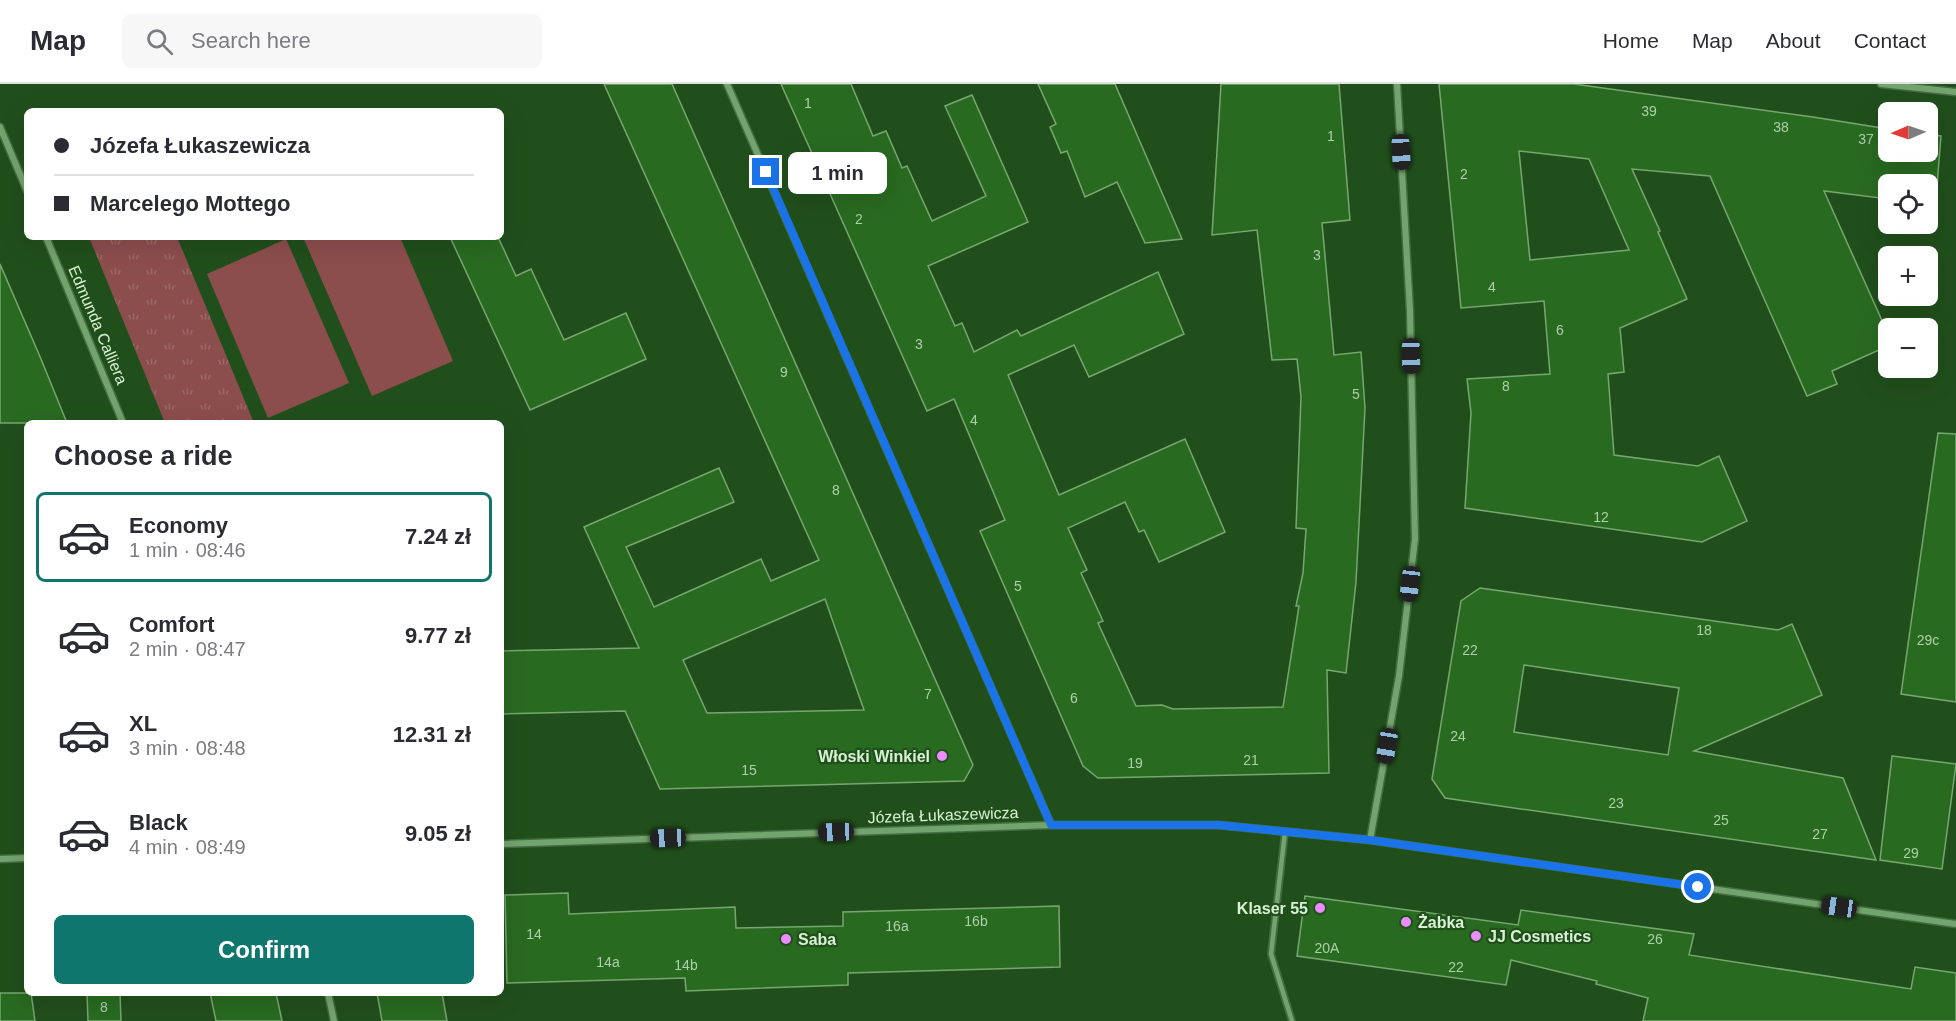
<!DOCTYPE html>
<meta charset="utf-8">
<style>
body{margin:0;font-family:Helvetica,sans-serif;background:#f7f7f7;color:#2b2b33;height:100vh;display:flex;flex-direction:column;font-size:22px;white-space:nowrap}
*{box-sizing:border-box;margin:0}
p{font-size:20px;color:#7c7c81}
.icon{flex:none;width:33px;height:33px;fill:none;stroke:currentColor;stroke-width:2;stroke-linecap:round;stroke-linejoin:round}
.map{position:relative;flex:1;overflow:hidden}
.panel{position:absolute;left:24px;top:336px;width:480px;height:576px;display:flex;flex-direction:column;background:#fff;border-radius:9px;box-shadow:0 6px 24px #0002}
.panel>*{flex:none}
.banner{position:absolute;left:24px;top:24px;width:480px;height:132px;border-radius:9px;box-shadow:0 6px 24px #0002;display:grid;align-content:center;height:132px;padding:0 30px;background:#fff}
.needle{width:39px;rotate:268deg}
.controls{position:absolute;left:1878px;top:18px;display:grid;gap:12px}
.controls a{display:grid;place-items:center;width:60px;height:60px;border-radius:9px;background:#fff;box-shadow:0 6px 24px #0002;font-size:30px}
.end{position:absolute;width:27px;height:27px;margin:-14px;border:8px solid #1a73e8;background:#fff;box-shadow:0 0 0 3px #fff}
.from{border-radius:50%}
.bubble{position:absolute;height:42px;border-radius:9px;background:#fff;box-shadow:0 6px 24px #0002;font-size:20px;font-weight:600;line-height:42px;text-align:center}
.car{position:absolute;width:18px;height:36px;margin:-18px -9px;border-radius:8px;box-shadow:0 0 4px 2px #0007;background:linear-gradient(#222 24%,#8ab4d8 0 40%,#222 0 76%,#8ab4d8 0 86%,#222 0)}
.banner b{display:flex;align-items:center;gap:21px;height:57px;font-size:22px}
.banner b+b{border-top:2px solid #e1e1e2}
.banner i{width:15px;height:15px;background:#2b2b33}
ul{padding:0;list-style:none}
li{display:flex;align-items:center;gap:18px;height:90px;margin:0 12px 9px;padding:0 18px;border:3px solid transparent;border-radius:9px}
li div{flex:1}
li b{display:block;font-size:22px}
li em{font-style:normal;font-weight:600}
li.active{border-color:#0f766e}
li>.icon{width:54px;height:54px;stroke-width:1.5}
h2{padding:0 30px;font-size:27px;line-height:72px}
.cta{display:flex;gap:12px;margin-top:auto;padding:12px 30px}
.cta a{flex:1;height:69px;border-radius:9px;background:#0f766e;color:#fff;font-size:24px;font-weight:600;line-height:69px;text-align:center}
header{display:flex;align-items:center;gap:36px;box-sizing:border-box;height:84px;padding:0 30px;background:#fff;border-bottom:2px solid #e1e1e2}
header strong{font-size:28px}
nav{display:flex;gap:33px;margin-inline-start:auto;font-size:21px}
.search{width:420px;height:54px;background:#f7f7f7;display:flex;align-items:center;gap:15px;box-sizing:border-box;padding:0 21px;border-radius:9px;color:#7c7c81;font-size:22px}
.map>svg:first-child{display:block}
</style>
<header>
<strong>Map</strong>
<div class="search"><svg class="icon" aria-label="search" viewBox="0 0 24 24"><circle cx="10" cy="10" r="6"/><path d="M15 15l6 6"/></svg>Search here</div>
<nav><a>Home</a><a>Map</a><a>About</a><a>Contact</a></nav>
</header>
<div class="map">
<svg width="1956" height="937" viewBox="0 0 1956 937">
<defs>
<pattern id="grass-tufts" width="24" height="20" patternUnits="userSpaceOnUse" patternTransform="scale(1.5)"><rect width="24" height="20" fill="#8c4e4d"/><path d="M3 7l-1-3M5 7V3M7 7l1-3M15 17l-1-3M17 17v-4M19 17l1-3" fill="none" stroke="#9b6866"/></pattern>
</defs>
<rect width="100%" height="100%" fill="#214f1c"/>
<path fill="url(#grass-tufts)" d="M89,153H177L254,339H165Z"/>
<g fill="#8c4e4d">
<path d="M303,153H400L453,277L372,312Z"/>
<path d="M286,155L349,299L268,334L207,190Z"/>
</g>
<g fill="#296a21" stroke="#77a770" stroke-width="1.5" fill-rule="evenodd">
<path d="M604,0H672L973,681L964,697L660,705L625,627L501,630V567L639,564L584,443L719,384L734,418L626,463L654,523L761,475L771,497L819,476ZM825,515L864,626L707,629L683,576Z"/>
<path d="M781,0H851L873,52L886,47L902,84L907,82L932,137L986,112L945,22L972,11L1028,138L928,182L955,242L962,239L974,268L1017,246L1021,252L1158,188L1184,250L1089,293L1074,261L1008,291L1059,411L1185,355L1225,448L1159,478L1144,446L1139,448L1125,418L1068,444L1087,486L1081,489L1103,537L1098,539L1136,622L1162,621L1173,625L1283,623L1299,522H1296L1303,489L1306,445L1296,444L1301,313L1297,275L1272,276L1257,146L1212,151L1221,0H1339L1350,136L1322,139L1334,271L1361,268L1365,324L1356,498L1346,589L1327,586L1329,689L1098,694L1083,682L980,447L1005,436L954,315L927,327Z"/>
<path d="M1038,0H1115L1182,155L1145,159L1117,98L1085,113L1067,67L1061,69L1050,43L1056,40Z"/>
<path d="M1439,0H1574L1813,33L1888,45V68H1928V50L1941,52L1936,114L1928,113V100H1888V115L1824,107L1888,250V262L1832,287L1837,300L1807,312L1710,92L1632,85L1660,147L1658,148L1687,215L1620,244L1624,288L1608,290L1614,371L1698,382L1719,372L1747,437L1702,458L1465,424L1471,329L1467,295L1550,290L1544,217L1461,224ZM1519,67L1589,75L1629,166L1530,176Z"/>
<path d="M450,153H498L516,192L531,185L564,256L626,229L646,275L530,326Z"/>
<path d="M0,180L41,275L67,339H0Z"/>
<path d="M1938,349L1956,350V618L1901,610Z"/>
<path d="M1480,504L1778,546L1792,540L1822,611L1694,667L1843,694L1876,776L1445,714L1432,695L1461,517ZM1524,581L1679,604L1668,671L1514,648Z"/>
<path d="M1892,672L1956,680L1942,785L1880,776Z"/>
<path d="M568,809L569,830L735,823L736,844L843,842V828L1059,822L1060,883L848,889V901L737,905L686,907L685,894L507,899L505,811Z"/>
<path d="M1305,812L1518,841L1521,826L1694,850L1689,871L1911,905L1915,883L1956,889V937H1643L1648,914L1596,900L1597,897L1511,876L1506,901L1297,872Z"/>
<path d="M0,909H31L35,937H0Z"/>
<path d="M87,909H120L121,937H88Z"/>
<path d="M210,909H276L282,937H216Z"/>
<path d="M377,909H442L447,937H382Z"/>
</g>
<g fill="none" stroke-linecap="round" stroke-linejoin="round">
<g stroke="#436d40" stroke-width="8">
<path id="service" d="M1285,748L1271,870L1292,937"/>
</g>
<g stroke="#436d40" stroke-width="9">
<g id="minor">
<path d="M727,0L1051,741"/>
<path d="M1881,0L1956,8"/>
<path d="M0,43L27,107"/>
<path d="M46,153L123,339"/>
<path d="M1370,756L1399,592L1415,455L1410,227L1397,0"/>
<path d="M501,760L1051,741H1218L1370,756L1956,840"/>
<path d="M0,775L27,774"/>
<path d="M328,909L334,937"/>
</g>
</g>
<use href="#service" stroke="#74a46d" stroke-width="4.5"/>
<use href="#minor" stroke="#74a46d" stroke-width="6"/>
</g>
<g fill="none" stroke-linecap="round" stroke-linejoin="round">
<path stroke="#1a73e8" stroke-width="8" d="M766,88L1051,741H1218L1370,756L1698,803"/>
</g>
<g fill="#eb8dfc" stroke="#214f1c" stroke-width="2">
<circle cx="942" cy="672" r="6"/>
<circle cx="1320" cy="824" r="6"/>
<circle cx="1406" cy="838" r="6"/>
<circle cx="1476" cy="852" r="6"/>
<circle cx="786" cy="855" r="6"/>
</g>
<g text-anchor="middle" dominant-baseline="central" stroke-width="4.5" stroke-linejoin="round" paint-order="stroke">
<g font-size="14" fill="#acd0a7">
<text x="808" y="19">1</text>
<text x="1649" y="27">39</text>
<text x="1781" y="43">38</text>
<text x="1331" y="52">1</text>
<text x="1866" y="55">37</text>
<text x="1464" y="90">2</text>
<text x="859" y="135">2</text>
<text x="1317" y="171">3</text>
<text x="1492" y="203">4</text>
<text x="1560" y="246">6</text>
<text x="919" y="260">3</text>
<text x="784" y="288">9</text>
<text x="1506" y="302">8</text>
<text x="1356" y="310">5</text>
<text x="974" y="336">4</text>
<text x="836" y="406">8</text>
<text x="1601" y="433">12</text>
<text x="1018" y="502">5</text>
<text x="1704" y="546">18</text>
<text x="1928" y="556">29c</text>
<text x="1470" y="566">22</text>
<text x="928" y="610">7</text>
<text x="1074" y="614">6</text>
<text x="1458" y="652">24</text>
<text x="1251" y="676">21</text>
<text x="1135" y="679">19</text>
<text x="749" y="686">15</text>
<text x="1616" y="719">23</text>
<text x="1721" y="736">25</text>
<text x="1820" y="750">27</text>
<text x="1911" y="769">29</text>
<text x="976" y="837">16b</text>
<text x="897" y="842">16a</text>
<text x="534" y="850">14</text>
<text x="1655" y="855">26</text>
<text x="1327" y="864">20A</text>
<text x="608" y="878">14a</text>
<text x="686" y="881">14b</text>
<text x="1456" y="883">22</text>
<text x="104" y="923">8</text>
</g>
<g font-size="16" fill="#d8f2d4" stroke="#214f1c">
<text transform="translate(98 241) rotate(67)">Edmunda Calliera</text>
<text transform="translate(943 731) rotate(-2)">Józefa Łukaszewicza</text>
</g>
<g font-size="16" font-weight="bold" fill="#d8f2d4" stroke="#214f1c" text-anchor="start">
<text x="930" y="672" text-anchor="end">Włoski Winkiel</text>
<text x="1308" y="824" text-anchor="end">Klaser 55</text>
<text x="1418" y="838">Żabka</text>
<text x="1488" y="852">JJ Cosmetics</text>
<text x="798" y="855">Saba</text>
</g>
</g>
</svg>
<div class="controls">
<a><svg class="needle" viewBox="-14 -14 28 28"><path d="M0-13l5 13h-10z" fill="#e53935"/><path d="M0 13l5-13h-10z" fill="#7c7c81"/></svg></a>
<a><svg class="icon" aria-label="locate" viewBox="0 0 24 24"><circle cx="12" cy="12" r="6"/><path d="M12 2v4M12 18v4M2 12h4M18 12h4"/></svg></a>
<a>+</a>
<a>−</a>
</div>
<i class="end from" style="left:1698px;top:803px"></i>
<i class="end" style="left:766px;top:88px"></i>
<div class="bubble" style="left:788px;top:68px;width:99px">1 min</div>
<i class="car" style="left:1401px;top:68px;rotate:177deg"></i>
<i class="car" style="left:1411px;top:272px;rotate:179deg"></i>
<i class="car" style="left:1410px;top:500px;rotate:187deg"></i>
<i class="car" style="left:1387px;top:662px;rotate:190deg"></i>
<i class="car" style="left:836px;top:748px;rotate:268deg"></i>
<i class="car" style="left:668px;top:754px;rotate:268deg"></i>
<i class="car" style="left:1839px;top:823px;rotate:278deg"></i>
<div class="banner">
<b><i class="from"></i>Józefa Łukaszewicza</b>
<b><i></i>Marcelego Mottego</b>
</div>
<section class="panel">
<h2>Choose a ride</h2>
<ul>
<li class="active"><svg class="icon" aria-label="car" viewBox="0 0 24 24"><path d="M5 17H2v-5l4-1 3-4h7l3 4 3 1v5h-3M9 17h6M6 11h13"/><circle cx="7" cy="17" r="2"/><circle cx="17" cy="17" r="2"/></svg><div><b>Economy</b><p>1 min · 08:46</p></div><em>7.24 zł</em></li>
<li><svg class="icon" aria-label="car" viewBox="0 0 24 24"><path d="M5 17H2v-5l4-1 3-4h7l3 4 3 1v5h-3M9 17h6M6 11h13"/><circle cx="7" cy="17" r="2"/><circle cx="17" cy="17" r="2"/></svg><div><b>Comfort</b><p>2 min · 08:47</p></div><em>9.77 zł</em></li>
<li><svg class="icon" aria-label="car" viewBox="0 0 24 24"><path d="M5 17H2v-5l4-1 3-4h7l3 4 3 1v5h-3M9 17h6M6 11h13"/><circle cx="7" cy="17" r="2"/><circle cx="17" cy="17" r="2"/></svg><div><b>XL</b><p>3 min · 08:48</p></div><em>12.31 zł</em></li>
<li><svg class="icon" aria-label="car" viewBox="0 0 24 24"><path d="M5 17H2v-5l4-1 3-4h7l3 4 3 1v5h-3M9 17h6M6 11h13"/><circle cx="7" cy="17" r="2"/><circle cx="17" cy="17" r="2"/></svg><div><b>Black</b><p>4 min · 08:49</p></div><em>9.05 zł</em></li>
</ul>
<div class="cta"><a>Confirm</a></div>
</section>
</div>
